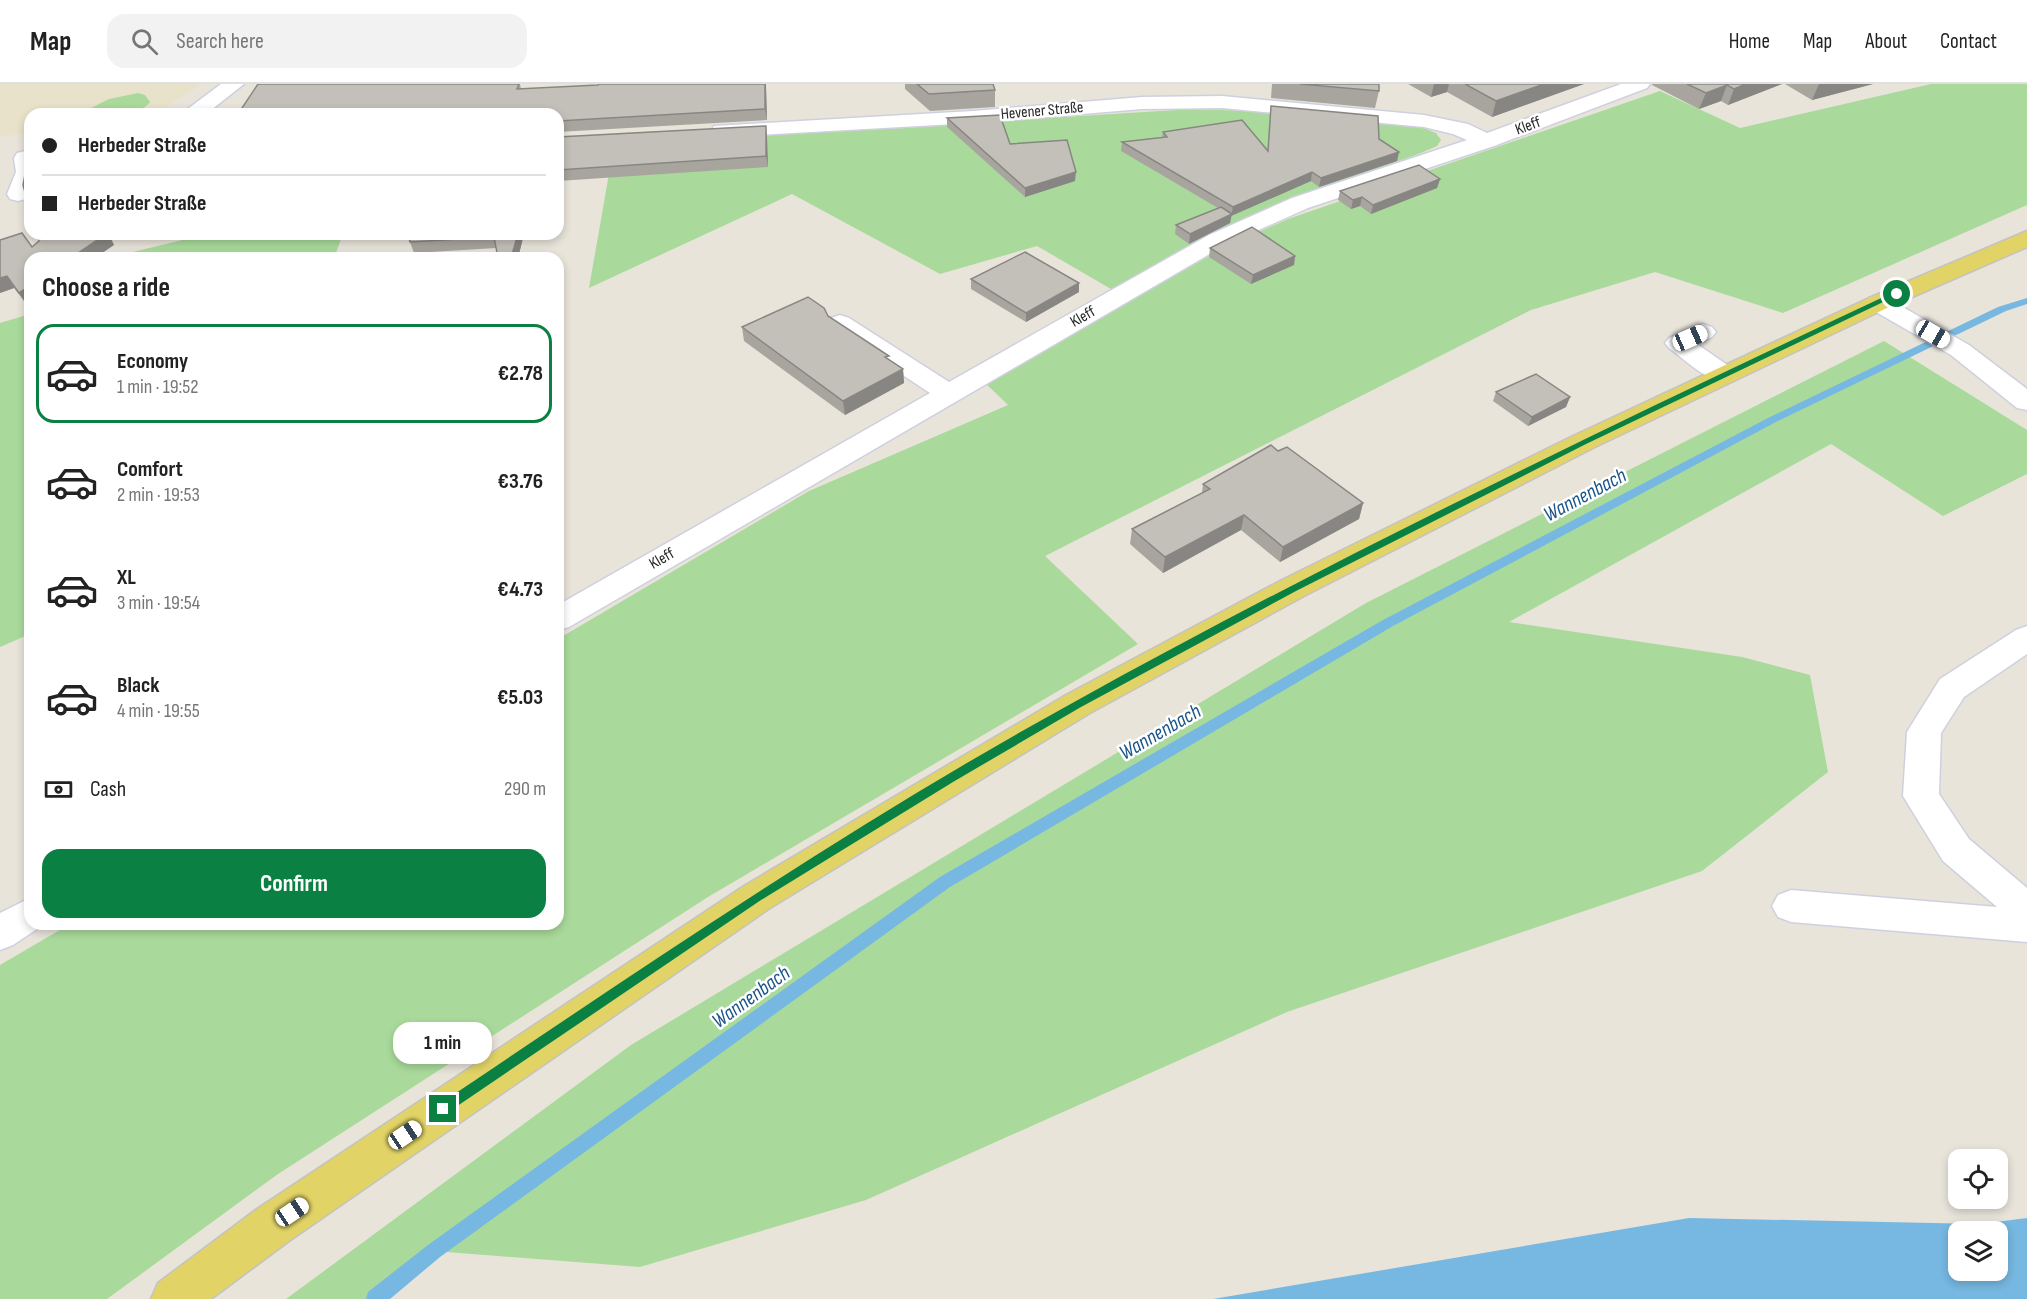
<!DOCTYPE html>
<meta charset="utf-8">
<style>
body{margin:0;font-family:"Sofia Sans Condensed",sans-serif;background:#f2f2f2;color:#222;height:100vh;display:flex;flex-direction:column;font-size:22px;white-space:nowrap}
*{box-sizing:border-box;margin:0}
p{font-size:20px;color:#767676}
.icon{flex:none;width:33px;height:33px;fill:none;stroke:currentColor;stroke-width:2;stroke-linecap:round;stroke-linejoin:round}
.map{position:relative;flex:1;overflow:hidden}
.details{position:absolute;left:24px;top:168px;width:540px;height:678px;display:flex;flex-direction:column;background:#fff;border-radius:18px;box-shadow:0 3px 9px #0003}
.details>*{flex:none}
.hud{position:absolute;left:24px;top:24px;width:540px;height:132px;border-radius:18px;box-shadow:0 3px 9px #0003;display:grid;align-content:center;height:132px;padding:0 18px;background:#fff}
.tools{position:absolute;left:1948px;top:1065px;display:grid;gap:12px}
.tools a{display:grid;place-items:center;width:60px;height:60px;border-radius:12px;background:#fff;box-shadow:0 3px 9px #0003;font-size:30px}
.end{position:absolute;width:27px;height:27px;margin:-14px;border:8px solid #0b8043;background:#fff;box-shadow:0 0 0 3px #fff}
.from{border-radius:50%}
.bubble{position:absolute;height:42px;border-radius:18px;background:#fff;box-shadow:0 3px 9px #0003;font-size:20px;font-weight:700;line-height:42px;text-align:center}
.car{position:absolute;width:18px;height:36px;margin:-18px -9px;border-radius:8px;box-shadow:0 0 4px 2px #0007;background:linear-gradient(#fff 24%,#345 0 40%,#fff 0 76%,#345 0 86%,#fff 0)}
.hud b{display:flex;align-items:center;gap:21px;height:57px;font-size:22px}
.hud b+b{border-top:2px solid #e0e0e0}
.hud i{width:15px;height:15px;background:#222}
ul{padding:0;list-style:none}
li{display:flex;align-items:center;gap:18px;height:99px;margin:0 12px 9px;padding:0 6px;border:3px solid transparent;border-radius:18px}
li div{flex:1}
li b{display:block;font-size:22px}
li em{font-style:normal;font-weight:700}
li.on{border-color:#0b8043}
li>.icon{width:54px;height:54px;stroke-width:1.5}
h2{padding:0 18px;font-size:27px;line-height:72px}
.pay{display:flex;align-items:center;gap:15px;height:66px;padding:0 18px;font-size:22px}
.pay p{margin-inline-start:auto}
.cta{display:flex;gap:12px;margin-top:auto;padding:12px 18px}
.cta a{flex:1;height:69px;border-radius:18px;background:#0b8043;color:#fff;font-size:24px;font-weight:700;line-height:69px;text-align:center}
header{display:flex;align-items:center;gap:36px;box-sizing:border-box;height:84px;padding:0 30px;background:#fff;border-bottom:2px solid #e0e0e0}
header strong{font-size:28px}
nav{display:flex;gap:33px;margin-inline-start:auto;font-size:21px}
.search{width:420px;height:54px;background:#f2f2f2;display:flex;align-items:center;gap:15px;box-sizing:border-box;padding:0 21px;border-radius:18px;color:#767676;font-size:22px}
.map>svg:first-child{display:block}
</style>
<header>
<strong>Map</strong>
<div class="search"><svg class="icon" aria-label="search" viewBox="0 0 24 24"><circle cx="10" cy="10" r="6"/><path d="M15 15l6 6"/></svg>Search here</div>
<nav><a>Home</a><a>Map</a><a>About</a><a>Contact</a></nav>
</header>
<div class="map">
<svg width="2027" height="1215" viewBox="0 0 2027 1215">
<rect width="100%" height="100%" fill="#e8e4da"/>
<path fill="#e9e2ca" d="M0,0H202L155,30H30V50L0,52Z"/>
<g fill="#a9da9b">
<path d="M1931,0H2027V121L1783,229L1655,188L1531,226L1045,472L1138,560L708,813L278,1090L107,1215H0V881L70,840H558V555L809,407L1008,321L984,298L1231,160L1288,135L1660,7L1740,44Z"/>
<path d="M138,9L145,11L150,18C135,37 101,30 79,30L109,15Z"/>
<path d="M1192,25L1282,28L1418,42L1436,49L1441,56L1437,62L1421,69L1246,133L1111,205L1037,162L940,190L792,110L589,204L614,61Z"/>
<path d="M207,150H343L334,174H108Z"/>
<path d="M30,230V550L0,563V239Z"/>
<path d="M1884,257L2027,346V390L1943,432L1831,360L1509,538L1742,573L1810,591L1828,688L1702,787L1287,928L866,1116L640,1183L434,1167L375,1215H286L631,961L1366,519Z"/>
</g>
<path fill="#76b8e1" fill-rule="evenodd" d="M1689,1134L1980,1140L2027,1134V1215H1213ZM1959,1148H1998V1186H1959Z"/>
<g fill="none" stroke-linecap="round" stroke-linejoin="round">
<path fill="#76b8e1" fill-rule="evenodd" d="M2027,214V220L2006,227L1776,338L1393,542L950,803L440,1173L390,1215H366L368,1208L428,1161L940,793L1383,536L1768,334L1998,223Z"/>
<g stroke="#cfd0df" stroke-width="3">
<g id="minor">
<path d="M221,0H244L206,30H181Z"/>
<path d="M1621,0H1650L1647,4L1494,62L1308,124L1225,161L569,543L558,546V521L930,309L831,244L827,239L831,234L840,231L849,234L949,298L1209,151L1292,114L1467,56L1453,50L1424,43L1222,24L1142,25L973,39L722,53L714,52L711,47L714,42L973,27L1142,13L1222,12L1424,31L1468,40L1487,49Z"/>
<path d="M25,67L30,69V108L26,115L18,117L10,115L7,110L16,88L14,74L17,69Z"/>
<path d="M1878,212L1887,214L1969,261L2027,305V326L2017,324L1951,271L1869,224L1866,219L1869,214Z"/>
<path d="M1703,240L1712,243L1716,248L1712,253L1697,260L1733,285L1737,291L1733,297C1710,302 1687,277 1669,264L1665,259L1669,254Z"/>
<path d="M2027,542V570L1964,613L1941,649L1939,710L1969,755L2027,804V858L1791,838L1778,833L1772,822L1778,811L1791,806L1997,823L1943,777L1903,712L1907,648L1940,595L2016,546Z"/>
<path d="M30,814V840L43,841L13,861L0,866V829Z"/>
</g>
</g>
<g stroke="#c3c3c3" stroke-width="3">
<path id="major" d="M2027,147V163L1887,224L1593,364L1304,512L1090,629L770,824L289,1157L211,1215H151L158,1199L257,1125L744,802L1066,611L1282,496L1573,352L1869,214Z"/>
</g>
<use href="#minor" fill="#fff" fill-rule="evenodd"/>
<use href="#major" fill="#e1d366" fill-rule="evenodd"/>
</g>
<g fill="#a8a59f">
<path d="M258,0H520L521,5L766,3L767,36L558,48V30Z"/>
<path d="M905,0H993L995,6V23L930,27L905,5Z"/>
<path d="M1272,0H1379V7L1375,24L1271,14Z"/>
<path d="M1408,0H1584L1492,33L1447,8L1431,13Z"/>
<path d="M1652,0H1782L1728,21L1721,17L1699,25L1652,1Z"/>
<path d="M1785,0H1873L1812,16Z"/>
<path d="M1271,22L1379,55L1399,68L1397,77L1319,103L1311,97L1231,132L1230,139L1189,160L1175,150L1176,141L1218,124L1121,67L1122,58L1162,53L1163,48L1268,66Z"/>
<path d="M947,34L1010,60L1075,97L1025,113L947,43Z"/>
<path d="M558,53H767L768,83L558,97Z"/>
<path d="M1440,95L1437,104L1371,130L1360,122L1351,125L1338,116L1340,107Z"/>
<path d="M162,150H204L163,152Z"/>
<path d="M408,150H524L518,174H498L496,164L414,169L410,158Z"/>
<path d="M39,157L114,161L30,174V219L27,221L14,204L0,209L32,163Z"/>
<path d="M1210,164L1295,172L1294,181L1251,200L1209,173Z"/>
<path d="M971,195L1079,199V208L1026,238L971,205Z"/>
<path d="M828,232L903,285L904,299L845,331L744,257L742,243Z"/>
<path d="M1496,308L1570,313L1566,323L1528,342L1493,317Z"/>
<path d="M1278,367L1363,419L1359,435L1280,478L1241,446L1163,489L1130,460L1132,445L1202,409L1203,400Z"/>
</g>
<g fill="#888682">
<path d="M765,0H766V3L767,36L765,25Z"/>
<path d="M1434,0H1449L1447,8L1431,13Z"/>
<path d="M1544,0H1584L1492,33L1496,17Z"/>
<path d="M1746,0H1782L1728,21L1734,5Z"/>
<path d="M1819,0H1873L1812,16Z"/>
<path d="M1727,1L1721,17L1699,25L1706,9Z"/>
<path d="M766,42L767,53L768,83L766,72Z"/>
<path d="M1399,68L1397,77L1319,103L1321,94Z"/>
<path d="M1076,88L1075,97L1025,113V104Z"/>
<path d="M1312,88L1311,97L1231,132L1233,123Z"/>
<path d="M1440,95L1437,104L1371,130L1373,121Z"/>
<path d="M1362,113L1360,122L1351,125L1353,116Z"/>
<path d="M1232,130L1230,139L1189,160L1190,150Z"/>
<path d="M106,150H109L114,161L95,174H80L78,169Z"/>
<path d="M518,150H524L518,174H511Z"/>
<path d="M1295,172L1294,181L1251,200L1253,191Z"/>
<path d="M7,192L14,204L0,209V194Z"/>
<path d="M1079,199V208L1026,238V229Z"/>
<path d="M30,202V219L27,221L19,209Z"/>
<path d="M903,285L904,299L845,331L843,317Z"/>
<path d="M1570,313L1566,323L1528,342L1532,333Z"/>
<path d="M1363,419L1359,435L1280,478L1283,463Z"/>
<path d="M1244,431L1241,446L1163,489L1165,473Z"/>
</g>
<g fill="#c3c0b9" stroke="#888682" stroke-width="1.5">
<path d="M258,0H519L517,5L598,1L599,0H765V25L558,37V30H238Z"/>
<path d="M917,0H993L995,6L929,10Z"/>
<path d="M1300,0H1379V7Z"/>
<path d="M1465,0H1544L1496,17Z"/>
<path d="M1687,0H1746L1734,5L1727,1L1706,9Z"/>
<path d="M1271,22L1378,32L1379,55L1399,68L1321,94L1312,88L1233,123L1122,58L1167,53L1163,48L1242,36L1268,67Z"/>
<path d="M1000,31L1010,60L1067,56L1076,88L1025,104L947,34Z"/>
<path d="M766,42V72L558,86V53Z"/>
<path d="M1419,81L1440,95L1373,121L1362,113L1353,116L1340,107Z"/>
<path d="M30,90V126L23,101L25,91Z"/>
<path d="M1221,123L1232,130L1190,150L1176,141Z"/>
<path d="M1252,143L1295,172L1253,191L1210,164Z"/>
<path d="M22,149L32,163L39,157L37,150H106L78,169L80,174H30V202L19,209L7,192L0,194V156Z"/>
<path d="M408,150H518L511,174H498L494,153L410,158Z"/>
<path d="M1025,168L1079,199L1026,229L971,195Z"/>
<path d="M808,213L824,224L828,232L889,272L885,273L903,285L843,317L742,243Z"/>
<path d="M1536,290L1570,313L1532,333L1496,308Z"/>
<path d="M1271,361L1278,367L1287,363L1363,419L1283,463L1244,431L1165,473L1132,445L1210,405L1203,400Z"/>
</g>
<path fill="#0b8043" d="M1894,208L1900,210L1586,360L1296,507L1081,623L953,698L761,816L447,1029H438L436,1025L438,1021C647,881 855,738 1076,617C1343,469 1618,338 1894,208Z"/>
<g text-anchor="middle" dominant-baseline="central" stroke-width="5" stroke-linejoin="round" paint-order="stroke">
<g font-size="16" fill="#272727" stroke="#fff">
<text transform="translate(1042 27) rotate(-5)">Hevener Straße</text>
<text transform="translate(1528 42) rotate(-20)">Kleff</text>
<text transform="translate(1083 233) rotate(-30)">Kleff</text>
<text transform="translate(662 475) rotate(-30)">Kleff</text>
</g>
<g font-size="21" font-style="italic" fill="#1a5588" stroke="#fff">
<text transform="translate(1585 411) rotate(-28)">Wannenbach</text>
<text transform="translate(1160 648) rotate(-30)">Wannenbach</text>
<text transform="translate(751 913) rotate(-36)">Wannenbach</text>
</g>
</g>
</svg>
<div class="tools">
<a><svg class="icon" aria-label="locate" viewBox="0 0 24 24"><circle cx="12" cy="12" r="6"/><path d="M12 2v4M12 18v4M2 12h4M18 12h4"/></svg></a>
<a><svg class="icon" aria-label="layers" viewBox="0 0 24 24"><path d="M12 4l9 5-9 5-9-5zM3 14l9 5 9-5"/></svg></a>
</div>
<i class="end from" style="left:1897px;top:210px"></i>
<i class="end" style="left:443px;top:1025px"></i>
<div class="bubble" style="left:393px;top:938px;width:99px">1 min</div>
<i class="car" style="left:1933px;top:250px;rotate:120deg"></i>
<i class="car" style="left:1690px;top:254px;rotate:66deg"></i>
<i class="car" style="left:405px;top:1051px;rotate:56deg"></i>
<i class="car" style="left:292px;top:1128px;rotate:56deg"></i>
<div class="hud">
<b><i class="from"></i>Herbeder Straße</b>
<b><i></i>Herbeder Straße</b>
</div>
<section class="details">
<h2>Choose a ride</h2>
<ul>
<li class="on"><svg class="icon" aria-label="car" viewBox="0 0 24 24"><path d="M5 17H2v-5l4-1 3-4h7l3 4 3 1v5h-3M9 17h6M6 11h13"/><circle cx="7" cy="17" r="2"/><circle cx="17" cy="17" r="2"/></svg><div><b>Economy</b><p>1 min · 19:52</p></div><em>€2.78</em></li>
<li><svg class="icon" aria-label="car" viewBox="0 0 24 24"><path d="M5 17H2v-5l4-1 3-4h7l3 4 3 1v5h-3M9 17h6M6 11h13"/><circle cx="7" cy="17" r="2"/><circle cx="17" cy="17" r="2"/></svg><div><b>Comfort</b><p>2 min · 19:53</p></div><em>€3.76</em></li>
<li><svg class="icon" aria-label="car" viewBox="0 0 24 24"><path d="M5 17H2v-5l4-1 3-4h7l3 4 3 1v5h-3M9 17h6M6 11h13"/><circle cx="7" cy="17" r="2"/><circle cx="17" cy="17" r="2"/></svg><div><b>XL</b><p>3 min · 19:54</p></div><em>€4.73</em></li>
<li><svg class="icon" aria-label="car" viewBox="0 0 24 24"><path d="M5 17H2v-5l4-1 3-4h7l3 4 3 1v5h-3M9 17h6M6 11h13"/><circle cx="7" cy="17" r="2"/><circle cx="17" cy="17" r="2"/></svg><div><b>Black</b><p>4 min · 19:55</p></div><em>€5.03</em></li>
</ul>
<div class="pay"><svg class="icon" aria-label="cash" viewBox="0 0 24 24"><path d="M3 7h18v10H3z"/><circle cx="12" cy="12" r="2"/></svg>Cash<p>290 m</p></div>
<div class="cta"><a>Confirm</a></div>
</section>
</div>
